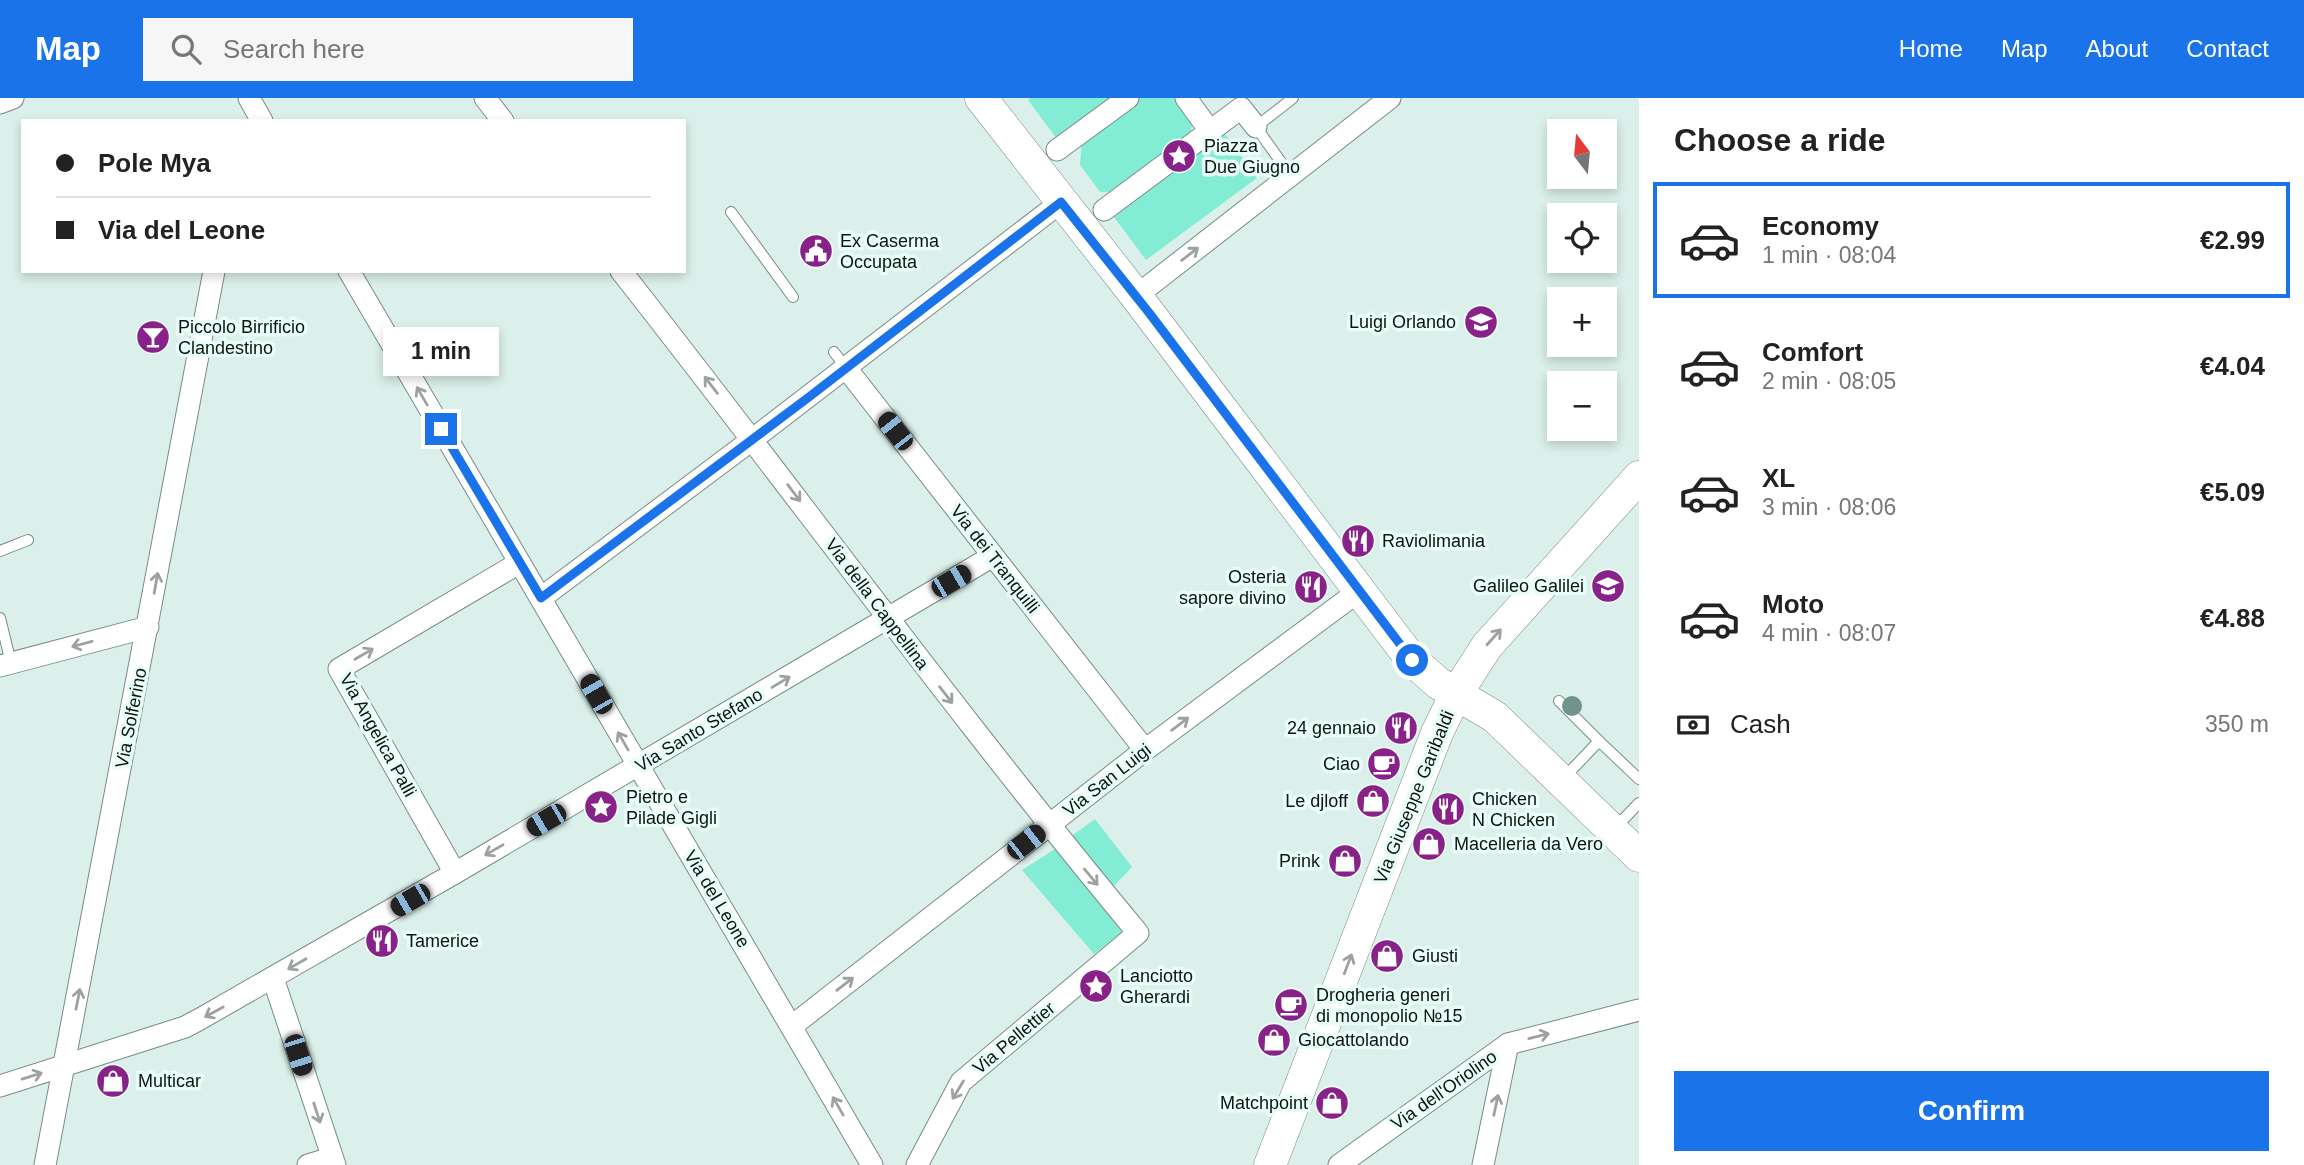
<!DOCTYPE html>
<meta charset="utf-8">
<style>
body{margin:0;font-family:Arial,sans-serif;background:#f6f6f6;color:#222;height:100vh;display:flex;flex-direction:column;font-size:26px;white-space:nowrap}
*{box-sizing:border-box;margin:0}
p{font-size:23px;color:#767676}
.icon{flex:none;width:38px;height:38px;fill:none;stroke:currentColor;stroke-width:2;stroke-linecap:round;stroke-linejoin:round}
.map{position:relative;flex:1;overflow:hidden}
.panel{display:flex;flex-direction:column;background:#fff;width:665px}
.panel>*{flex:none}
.guide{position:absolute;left:21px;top:21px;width:665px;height:154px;border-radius:0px;box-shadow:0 4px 10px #0003;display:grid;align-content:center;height:154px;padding:0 35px;background:#fff}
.needle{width:46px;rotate:344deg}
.tools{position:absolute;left:1547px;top:21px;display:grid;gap:14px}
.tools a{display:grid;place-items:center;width:70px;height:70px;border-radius:0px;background:#fff;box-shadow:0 4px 10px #0003;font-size:35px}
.end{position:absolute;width:32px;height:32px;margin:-16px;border:9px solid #1a73e8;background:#fff;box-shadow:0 0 0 4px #fff}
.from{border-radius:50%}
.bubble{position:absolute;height:49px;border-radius:0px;background:#fff;box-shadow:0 4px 10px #0003;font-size:23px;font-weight:600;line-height:49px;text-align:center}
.car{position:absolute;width:21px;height:42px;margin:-21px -10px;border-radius:9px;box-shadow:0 0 5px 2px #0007;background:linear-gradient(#222 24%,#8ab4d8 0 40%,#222 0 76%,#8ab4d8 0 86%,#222 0)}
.guide b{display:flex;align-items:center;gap:24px;height:66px;font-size:26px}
.guide b+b{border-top:2px solid #e0e0e0}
.guide i{width:18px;height:18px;background:#222}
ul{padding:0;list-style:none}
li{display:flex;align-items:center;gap:21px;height:116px;margin:0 14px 10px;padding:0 21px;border:4px solid transparent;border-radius:0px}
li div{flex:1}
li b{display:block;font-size:26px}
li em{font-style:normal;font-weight:600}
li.selected{border-color:#1a73e8}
li>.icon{width:63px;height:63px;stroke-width:1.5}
h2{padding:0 35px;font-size:32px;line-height:84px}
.pay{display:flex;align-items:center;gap:18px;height:77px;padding:0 35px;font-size:26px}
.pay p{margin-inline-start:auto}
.action{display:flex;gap:14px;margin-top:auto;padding:14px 35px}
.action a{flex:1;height:80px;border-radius:0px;background:#1a73e8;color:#fff;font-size:28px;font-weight:600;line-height:80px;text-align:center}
header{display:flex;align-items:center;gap:42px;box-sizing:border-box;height:98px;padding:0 35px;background:#1a73e8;color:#fff}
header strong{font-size:33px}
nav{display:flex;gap:38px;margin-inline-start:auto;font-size:24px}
.search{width:490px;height:63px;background:#f6f6f6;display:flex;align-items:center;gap:18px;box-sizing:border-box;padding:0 24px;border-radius:0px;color:#767676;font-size:26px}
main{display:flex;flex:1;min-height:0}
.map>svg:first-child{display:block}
</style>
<header>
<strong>Map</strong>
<div class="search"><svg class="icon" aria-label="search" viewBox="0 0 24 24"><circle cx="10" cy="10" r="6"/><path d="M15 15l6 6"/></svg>Search here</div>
<nav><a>Home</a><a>Map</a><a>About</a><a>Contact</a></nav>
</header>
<main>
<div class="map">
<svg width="1639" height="1067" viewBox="0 0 1639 1067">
<rect width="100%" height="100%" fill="#dbf0ea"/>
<g fill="#83ecd5">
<path d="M1030,0H1121L1060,45L1028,2Z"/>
<path d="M1137,0H1181L1194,19L1188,46L1120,94H1100L1080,67L1082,41Z"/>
<path d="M1220,29L1257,80L1146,162L1108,111Z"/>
<path d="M1095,721L1132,769L1110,792L1069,740Z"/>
<path d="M1055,751L1122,834L1094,856L1022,772Z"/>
</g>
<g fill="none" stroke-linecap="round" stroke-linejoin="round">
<g stroke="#788c87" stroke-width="12">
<g id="lane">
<path d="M1291,78L1256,29L1293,0"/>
<path d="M731,114L793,199"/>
<path d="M834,254L846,270"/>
<path d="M0,453L28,442"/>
<path d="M0,520L11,565"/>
<path d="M1559,603L1599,643"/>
<path d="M1563,681L1599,643L1639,681"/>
<path d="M1615,730L1639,705"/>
</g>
</g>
<g stroke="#788c87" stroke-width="23">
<g id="street">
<path d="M249,0L262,23"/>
<path d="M485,0L503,23"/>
<path d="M1186,0L1210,33"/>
<path d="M0,5L13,0"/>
<path d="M1057,52L1128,0"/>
<path d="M1104,112L1241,10L1256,29"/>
<path d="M349,173L872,1067"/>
<path d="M621,173C794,393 959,620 1138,835L961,984L917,1067"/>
<path d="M1136,198L1390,0"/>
<path d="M846,270L1145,652"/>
<path d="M541,500L753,341L1061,104"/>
<path d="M0,568L148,529"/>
<path d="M455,775L339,571L519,465"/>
<path d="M273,880L335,1067"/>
<path d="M792,928L1145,652L1359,493"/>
<path d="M0,988L185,929L200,921L455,775L993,458"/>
<path d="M45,1067L214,173"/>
<path d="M308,1067L331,1060"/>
<path d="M1339,1067L1508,946L1639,912"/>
<path d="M1483,1067L1508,946"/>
</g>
</g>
<g stroke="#788c87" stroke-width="33">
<g id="secondary">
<path d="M981,0L1136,198L1412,562L1438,585L1495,619L1639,758"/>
<path d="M1270,1067L1437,635L1456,596L1487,548L1639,379"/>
</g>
</g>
<use href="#lane" stroke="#fff" stroke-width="10"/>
<use href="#street" stroke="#fff" stroke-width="21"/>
<use href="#secondary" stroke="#fff" stroke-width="32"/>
</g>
<circle fill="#70948c" cx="1572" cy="608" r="10"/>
<defs><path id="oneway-shaft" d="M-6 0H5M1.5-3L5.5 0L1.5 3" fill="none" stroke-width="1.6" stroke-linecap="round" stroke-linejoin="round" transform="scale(1.75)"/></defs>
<g stroke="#9ea1a0">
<use href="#oneway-shaft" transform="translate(1190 156) rotate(-38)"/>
<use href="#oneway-shaft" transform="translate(711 287) rotate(-128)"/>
<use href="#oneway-shaft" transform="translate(422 298) rotate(-120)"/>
<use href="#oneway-shaft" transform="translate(794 395) rotate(53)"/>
<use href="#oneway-shaft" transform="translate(156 485) rotate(-80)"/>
<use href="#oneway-shaft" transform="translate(1494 539) rotate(-48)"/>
<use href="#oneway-shaft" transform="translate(82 546) rotate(165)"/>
<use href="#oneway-shaft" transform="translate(364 556) rotate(-30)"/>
<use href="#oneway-shaft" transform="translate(781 584) rotate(-31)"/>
<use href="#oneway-shaft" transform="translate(946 597) rotate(52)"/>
<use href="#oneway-shaft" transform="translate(1180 626) rotate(-37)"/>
<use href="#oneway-shaft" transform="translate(623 643) rotate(-120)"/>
<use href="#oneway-shaft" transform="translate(494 752) rotate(150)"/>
<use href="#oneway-shaft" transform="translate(1091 779) rotate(50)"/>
<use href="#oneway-shaft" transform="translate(297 866) rotate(150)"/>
<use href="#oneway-shaft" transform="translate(1348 866) rotate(-69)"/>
<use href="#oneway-shaft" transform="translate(845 886) rotate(-38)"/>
<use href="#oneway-shaft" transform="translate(78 901) rotate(-79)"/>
<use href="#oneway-shaft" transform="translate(214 914) rotate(151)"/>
<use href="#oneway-shaft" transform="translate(1539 938) rotate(-14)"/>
<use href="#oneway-shaft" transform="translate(32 978) rotate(-17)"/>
<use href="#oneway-shaft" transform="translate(958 992) rotate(121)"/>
<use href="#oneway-shaft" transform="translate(1496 1007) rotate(-78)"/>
<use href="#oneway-shaft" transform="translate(838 1008) rotate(-120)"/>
<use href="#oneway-shaft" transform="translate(317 1015) rotate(72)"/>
</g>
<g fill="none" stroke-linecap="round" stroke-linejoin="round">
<path stroke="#1a73e8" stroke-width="9" d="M441,331L541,500L809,299L1061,104L1150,216L1412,562"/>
</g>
<defs>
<g id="sight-disc" transform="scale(1.75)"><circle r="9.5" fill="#882188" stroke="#e8fdf8"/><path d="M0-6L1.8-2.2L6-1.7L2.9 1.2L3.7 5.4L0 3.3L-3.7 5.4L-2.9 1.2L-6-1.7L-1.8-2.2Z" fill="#fff"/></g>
<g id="civic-disc" transform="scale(1.75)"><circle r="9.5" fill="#882188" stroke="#e8fdf8"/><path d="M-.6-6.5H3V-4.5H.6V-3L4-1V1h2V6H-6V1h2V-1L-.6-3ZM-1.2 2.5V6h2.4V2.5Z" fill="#fff"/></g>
<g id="school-disc" transform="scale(1.75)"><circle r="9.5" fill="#882188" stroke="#e8fdf8"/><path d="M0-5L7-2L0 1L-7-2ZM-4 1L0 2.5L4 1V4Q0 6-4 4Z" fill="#fff"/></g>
<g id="bar-disc" transform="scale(1.75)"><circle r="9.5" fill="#882188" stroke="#e8fdf8"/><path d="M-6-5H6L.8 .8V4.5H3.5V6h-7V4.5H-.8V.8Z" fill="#fff"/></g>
<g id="restaurant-disc" transform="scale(1.75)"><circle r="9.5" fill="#882188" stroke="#e8fdf8"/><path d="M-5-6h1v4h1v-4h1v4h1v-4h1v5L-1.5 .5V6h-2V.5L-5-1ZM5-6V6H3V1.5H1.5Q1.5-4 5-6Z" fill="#fff"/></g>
<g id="cafe-disc" transform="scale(1.75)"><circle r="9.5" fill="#882188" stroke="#e8fdf8"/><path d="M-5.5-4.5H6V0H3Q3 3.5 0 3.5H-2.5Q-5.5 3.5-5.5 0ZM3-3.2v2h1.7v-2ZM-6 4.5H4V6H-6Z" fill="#fff"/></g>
<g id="shop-disc" transform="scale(1.75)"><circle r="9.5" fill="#882188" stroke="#e8fdf8"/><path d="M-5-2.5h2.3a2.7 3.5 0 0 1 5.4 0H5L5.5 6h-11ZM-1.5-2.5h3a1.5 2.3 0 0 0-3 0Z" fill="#fff"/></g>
</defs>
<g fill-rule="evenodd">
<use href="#sight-disc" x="1179" y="58"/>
<use href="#civic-disc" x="816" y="153"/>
<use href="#school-disc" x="1481" y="224"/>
<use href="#bar-disc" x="153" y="239"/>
<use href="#restaurant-disc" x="1358" y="443"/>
<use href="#school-disc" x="1608" y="488"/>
<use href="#restaurant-disc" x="1311" y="489"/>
<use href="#restaurant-disc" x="1401" y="630"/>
<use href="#cafe-disc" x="1384" y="666"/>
<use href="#shop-disc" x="1373" y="703"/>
<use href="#sight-disc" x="601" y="709"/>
<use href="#restaurant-disc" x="1448" y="711"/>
<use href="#shop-disc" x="1429" y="746"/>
<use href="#shop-disc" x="1345" y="763"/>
<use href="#restaurant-disc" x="382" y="843"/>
<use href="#shop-disc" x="1387" y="858"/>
<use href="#sight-disc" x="1096" y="888"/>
<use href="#cafe-disc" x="1291" y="907"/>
<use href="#shop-disc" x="1274" y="942"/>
<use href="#shop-disc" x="113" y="983"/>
<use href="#shop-disc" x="1332" y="1005"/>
</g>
<g text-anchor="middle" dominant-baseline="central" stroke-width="7" stroke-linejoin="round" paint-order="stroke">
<g font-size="18" fill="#0d1412" stroke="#e8fdf8" text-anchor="start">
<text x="1204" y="48">Piazza<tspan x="1204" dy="21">Due Giugno</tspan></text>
<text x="840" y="143">Ex Caserma<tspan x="840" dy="21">Occupata</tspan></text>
<text x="1456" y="224" text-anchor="end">Luigi Orlando</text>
<text x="178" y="229">Piccolo Birrificio<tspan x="178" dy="21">Clandestino</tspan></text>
<text x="1382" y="443">Raviolimania</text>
<text x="1286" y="479" text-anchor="end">Osteria<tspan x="1286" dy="21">sapore divino</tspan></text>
<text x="1584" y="488" text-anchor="end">Galileo Galilei</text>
<text x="1376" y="630" text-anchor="end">24 gennaio</text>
<text x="1360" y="666" text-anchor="end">Ciao</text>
<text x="626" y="699">Pietro e<tspan x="626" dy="21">Pilade Gigli</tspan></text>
<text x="1472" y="701">Chicken<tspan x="1472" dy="21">N Chicken</tspan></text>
<text x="1348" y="703" text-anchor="end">Le djloff</text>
<text x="1454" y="746">Macelleria da Vero</text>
<text x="1320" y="763" text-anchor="end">Prink</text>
<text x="406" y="843">Tamerice</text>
<text x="1412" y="858">Giusti</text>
<text x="1120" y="878">Lanciotto<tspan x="1120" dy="21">Gherardi</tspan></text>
<text x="1316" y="897">Drogheria generi<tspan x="1316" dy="21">di monopolio №15</tspan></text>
<text x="1298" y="942">Giocattolando</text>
<text x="138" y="983">Multicar</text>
<text x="1308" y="1005" text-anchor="end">Matchpoint</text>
</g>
<g font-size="18" fill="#0d1412" stroke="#e8fdf8">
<text transform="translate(995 461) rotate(52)">Via dei Tranquilli</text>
<text transform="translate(877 506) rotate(53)">Via della Cappellina</text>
<text transform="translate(131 620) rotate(-79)">Via Solferino</text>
<text transform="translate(699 632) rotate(-31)">Via Santo Stefano</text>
<text transform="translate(378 637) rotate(61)">Via Angelica Palli</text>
<text transform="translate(1107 682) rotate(-38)">Via San Luigi</text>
<text transform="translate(1414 699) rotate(-68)">Via Giuseppe Garibaldi</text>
<text transform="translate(717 801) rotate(59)">Via del Leone</text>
<text transform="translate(1014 940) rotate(-40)">Via Pellettier</text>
<text transform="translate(1444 992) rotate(-35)">Via dell'Oriolino</text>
</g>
</g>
</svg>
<div class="tools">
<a><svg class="needle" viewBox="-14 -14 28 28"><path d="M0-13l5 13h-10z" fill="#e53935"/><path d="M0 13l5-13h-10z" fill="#767676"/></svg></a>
<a><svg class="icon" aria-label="locate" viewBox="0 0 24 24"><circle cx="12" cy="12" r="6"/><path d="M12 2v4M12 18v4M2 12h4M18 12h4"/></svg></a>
<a>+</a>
<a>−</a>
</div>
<i class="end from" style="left:1412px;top:562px"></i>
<i class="end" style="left:441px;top:331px"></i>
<div class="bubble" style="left:383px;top:229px;width:116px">1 min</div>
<i class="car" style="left:895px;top:333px;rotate:322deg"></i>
<i class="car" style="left:951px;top:483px;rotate:60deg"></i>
<i class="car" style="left:596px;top:596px;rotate:330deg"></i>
<i class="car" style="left:546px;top:722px;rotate:240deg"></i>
<i class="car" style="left:1026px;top:744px;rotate:52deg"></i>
<i class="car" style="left:410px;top:802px;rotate:240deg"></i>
<i class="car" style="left:298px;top:957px;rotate:162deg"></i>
<div class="guide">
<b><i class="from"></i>Pole Mya</b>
<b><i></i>Via del Leone</b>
</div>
</div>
<section class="panel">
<h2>Choose a ride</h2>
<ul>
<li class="selected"><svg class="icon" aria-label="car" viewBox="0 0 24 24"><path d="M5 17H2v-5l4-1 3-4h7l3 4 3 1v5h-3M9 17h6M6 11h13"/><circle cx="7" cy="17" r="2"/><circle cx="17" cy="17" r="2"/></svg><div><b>Economy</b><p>1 min · 08:04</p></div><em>€2.99</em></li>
<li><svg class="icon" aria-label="car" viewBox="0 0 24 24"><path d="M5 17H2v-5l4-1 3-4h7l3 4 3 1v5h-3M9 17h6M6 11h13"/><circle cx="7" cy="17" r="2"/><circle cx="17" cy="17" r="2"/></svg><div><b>Comfort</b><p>2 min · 08:05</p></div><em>€4.04</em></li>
<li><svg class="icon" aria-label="car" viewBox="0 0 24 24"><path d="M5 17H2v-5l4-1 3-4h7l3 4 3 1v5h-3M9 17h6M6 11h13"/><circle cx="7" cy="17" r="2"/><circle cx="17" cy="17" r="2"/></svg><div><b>XL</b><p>3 min · 08:06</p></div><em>€5.09</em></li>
<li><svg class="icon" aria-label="car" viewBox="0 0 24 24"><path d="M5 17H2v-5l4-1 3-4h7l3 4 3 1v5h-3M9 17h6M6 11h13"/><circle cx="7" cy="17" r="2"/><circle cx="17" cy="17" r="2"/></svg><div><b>Moto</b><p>4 min · 08:07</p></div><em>€4.88</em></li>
</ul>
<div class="pay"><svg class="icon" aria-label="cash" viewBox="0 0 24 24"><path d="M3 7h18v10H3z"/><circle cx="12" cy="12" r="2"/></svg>Cash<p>350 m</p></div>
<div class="action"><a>Confirm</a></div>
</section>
</main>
